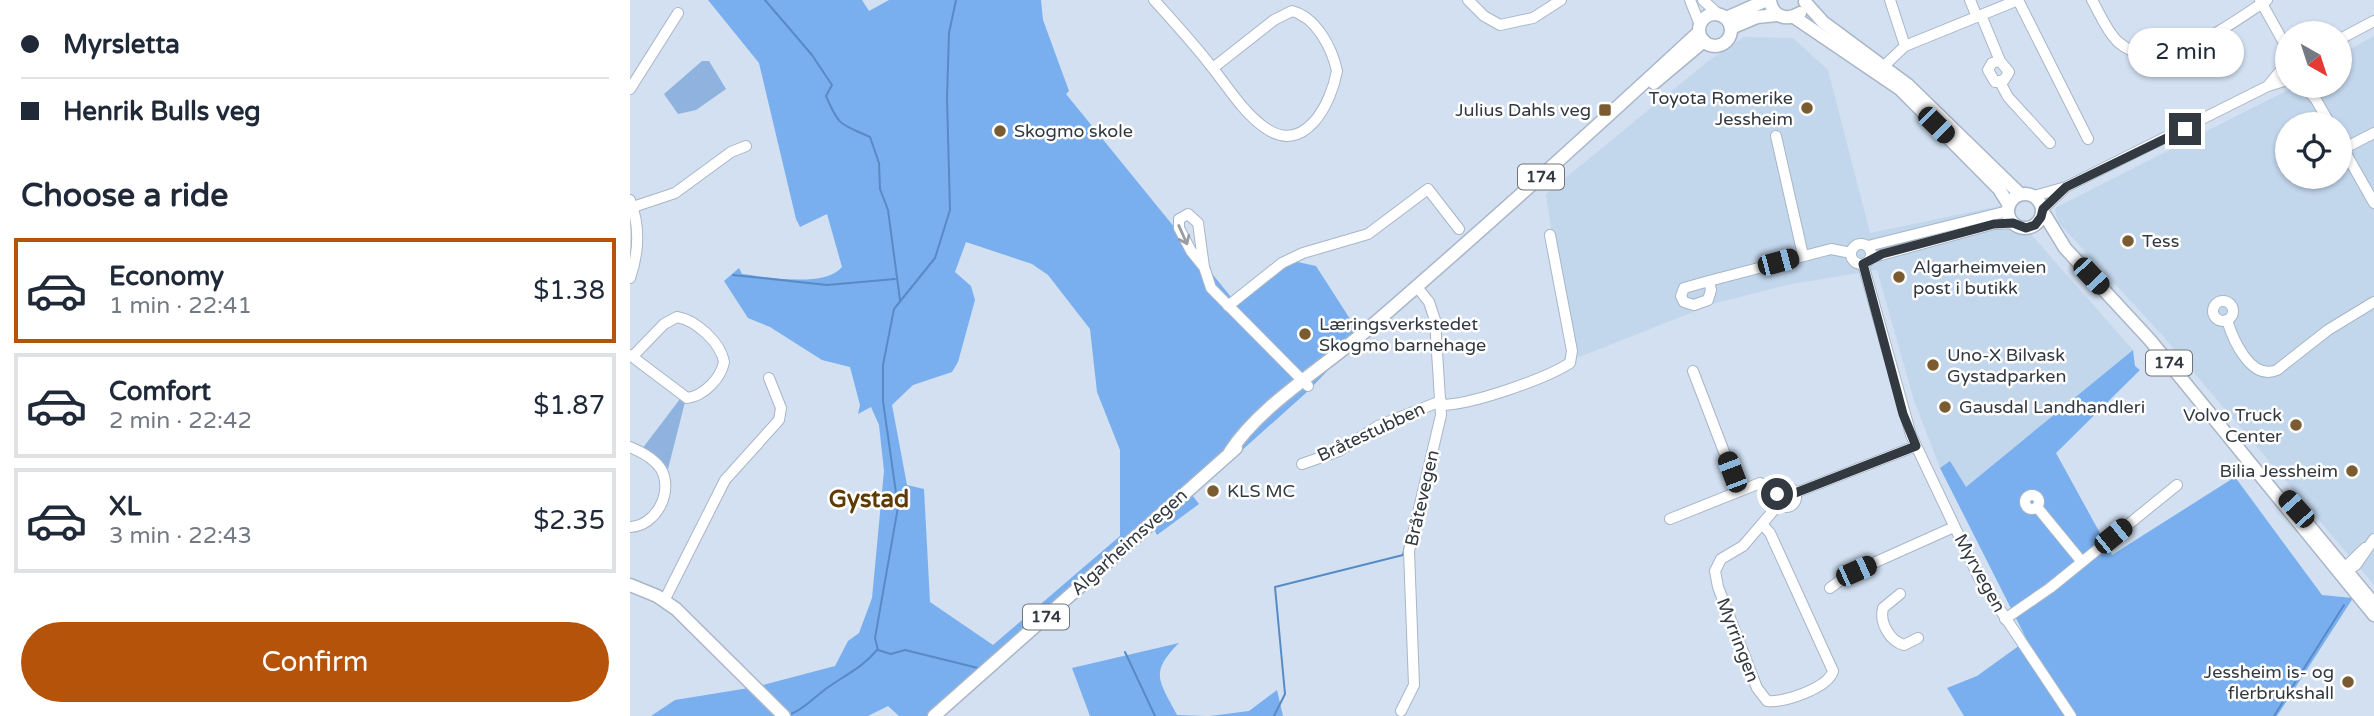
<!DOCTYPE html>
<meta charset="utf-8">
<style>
body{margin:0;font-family:"Varela Round",sans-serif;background:#f2f2f3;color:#1f2937;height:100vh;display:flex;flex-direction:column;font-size:26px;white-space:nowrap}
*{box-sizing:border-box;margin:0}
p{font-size:23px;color:#747a83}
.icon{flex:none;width:38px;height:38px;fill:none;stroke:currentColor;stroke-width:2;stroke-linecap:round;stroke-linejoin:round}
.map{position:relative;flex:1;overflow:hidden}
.details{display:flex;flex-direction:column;background:#fff;width:630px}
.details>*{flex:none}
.banner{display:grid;align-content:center;height:154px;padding:0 21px;background:#fff}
.needle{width:46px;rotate:141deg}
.buttons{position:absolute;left:1645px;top:21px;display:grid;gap:14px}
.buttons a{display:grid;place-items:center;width:77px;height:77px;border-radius:50%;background:#fff;box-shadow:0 2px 5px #0004;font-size:35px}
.end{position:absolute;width:32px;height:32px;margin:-16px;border:9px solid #333940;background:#fff;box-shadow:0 0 0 4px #fff}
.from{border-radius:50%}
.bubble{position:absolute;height:49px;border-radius:24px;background:#fff;box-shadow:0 2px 5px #0004;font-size:23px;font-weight:600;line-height:49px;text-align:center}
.car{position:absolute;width:21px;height:42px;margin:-21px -10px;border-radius:9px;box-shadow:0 0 5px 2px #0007;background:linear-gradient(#222 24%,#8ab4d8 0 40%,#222 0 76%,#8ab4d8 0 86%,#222 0)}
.banner b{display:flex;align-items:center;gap:24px;height:66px;font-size:26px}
.banner b+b{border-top:2px solid #e0e1e3}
.banner i{width:18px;height:18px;background:#1f2937}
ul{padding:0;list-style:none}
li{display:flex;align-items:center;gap:21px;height:105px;margin:0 14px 10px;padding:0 7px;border:4px solid #e0e1e3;border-radius:0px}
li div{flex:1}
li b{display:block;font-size:26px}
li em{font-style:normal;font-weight:600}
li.selected{border-color:#b45309}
li>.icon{width:63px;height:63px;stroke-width:1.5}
h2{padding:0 21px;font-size:32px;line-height:84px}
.button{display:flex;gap:14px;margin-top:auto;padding:14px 21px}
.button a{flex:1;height:80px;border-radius:42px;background:#b45309;color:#fff;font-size:28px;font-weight:600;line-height:80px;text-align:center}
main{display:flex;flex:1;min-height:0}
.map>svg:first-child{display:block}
</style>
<main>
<section class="details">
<div class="banner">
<b><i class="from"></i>Myrsletta</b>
<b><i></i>Henrik Bulls veg</b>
</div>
<h2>Choose a ride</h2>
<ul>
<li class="selected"><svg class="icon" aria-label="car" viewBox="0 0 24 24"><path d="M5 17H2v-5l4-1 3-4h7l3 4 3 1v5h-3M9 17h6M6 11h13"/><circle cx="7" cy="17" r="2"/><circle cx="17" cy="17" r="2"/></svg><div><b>Economy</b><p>1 min · 22:41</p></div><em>$1.38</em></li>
<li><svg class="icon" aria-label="car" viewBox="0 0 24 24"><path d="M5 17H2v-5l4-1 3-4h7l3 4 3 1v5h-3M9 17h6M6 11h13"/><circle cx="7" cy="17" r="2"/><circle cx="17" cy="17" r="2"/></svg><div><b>Comfort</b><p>2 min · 22:42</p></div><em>$1.87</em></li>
<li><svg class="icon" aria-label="car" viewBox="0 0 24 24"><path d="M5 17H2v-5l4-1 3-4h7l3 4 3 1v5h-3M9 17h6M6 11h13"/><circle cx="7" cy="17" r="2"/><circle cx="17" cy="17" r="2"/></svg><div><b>XL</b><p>3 min · 22:43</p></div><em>$2.35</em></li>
</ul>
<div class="button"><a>Confirm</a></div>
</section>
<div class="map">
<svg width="1744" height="716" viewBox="0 0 1744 716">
<rect width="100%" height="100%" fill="#d2e0f1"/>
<g fill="#c2d6ec" fill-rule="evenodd">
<path d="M1744,36V585L1533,336L1428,222L1425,208L1666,86H1710V55ZM1657,124H1710V177H1657Z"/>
<path d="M1114,37L1163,38L1198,70L1240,233L1375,205L1503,350L1335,488L1320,461L1310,468L1284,400L1247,270L1161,284L1086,303L949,357L936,324L916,194L1077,62Z"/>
</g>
<g fill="#8fb3de">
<path d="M72,61H79L96,89L66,110L48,114L34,94Z"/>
<path d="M50,399L55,402L38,469L12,449Z"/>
</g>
<g fill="#79afee" fill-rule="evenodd">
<path d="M78,0H232L239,11L259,0H411L413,20L439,91L436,94L601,297L654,259L686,266L731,336L677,392L562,495L569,504L527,535L522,525L305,716H269L258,706L238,716H21L45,700L125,687L205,666L218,641L229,633L242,598L254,471L249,425L241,407L228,414L230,405L220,367L192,360L140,327L118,318L94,281L109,268L112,274C136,277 195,288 212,267L197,214L170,227L166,219L129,63ZM336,242L402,264L418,275L460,329L467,392L490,450V536L363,645L300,602L294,489L277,485L262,405L283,385L322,372L328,362L345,300L341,286L325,272Z"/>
<path d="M1503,350L1505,366L1510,370L1426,453L1482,555L1605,477L1692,595L1723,598L1647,716H1334L1317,688L1347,676L1397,640L1310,468L1320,461L1336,487Z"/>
<path d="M549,643C519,673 529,680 547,715L574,716H460L442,668Z"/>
<path d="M647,690L653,716H580L619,711Z"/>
</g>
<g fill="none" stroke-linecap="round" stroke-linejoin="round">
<g stroke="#578bc7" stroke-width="2">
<path d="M135,0L182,55L202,85L196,96C210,128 210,123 240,137L249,163L250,189L258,210L270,300"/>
<path d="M103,275L197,285L265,279"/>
<path d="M248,650L245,638L268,507L253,401V365L264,309L305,258L320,210L317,98L319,33L326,0"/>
<path d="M248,650L261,654L275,650L348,668"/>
<path d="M495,652L525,716"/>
<path d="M159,715C175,709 183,698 197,688C214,676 233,667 247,650"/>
<path d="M644,716L655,694L645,587L773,555L778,533"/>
<path d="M1644,716L1714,605"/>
</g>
<g stroke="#a8b6c7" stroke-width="12">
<g id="minor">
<path d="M524,0C544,22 563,43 581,66C598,87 612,111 634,127C674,157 701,104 707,71C702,48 686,17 662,11L644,20L583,68"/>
<path d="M838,0L854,16L870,25L903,18L931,0"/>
<path d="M1060,0L1070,25"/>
<path d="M1073,0L1088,14"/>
<path d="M1260,0L1275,46"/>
<path d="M1340,0L1347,17"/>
<path d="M1462,0C1470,14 1476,30 1487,41C1529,80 1600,24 1637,0"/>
<path d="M1630,0L1654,43"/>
<path d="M1351,15L1370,61L1379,72L1374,80L1365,82L1358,70L1362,63L1370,61"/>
<path d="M1710,39L1744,21"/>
<path d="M1254,66L1275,46L1388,0L1458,139"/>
<path d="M1370,82L1378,97L1420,143"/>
<path d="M1638,86L1655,65"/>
<path d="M1673,86L1685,98L1681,86"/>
<path d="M0,89L48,13"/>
<path d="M1685,98L1700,124"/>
<path d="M1146,136L1173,255"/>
<path d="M1710,143L1744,203"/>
<path d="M1713,149L1744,133"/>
<path d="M1404,196L1436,187L1638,86L1657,80"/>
<path d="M0,200C10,225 9,252 0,278"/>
<path d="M3,207L45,193L101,152L116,146"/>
<path d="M1413,209L1433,190"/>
<circle cx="1231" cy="254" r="10"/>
<path d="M1238,246L1378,211"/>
<path d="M1240,258L1364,224L1383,223"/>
<path d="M1233,264L1281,435L1349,578L1441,716"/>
<path d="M574,267L561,251L549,228V219L558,214L568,223L574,267L581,288L678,386"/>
<path d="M1079,281L1054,288L1051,296L1054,302L1064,305L1078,300L1081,290L1079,281L1201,249L1221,253"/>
<circle cx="1593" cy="311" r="10"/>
<path d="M598,306L652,263L673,253L738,234L798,189L829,229"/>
<path d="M1597,320C1603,340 1621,381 1647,370L1698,330L1744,302"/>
<path d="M0,355L57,398C74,396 91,378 94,362C91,343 66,320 47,317L34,324L2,357"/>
<path d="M1063,371L1109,491"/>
<path d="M811,405C841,405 915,379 940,363L942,351L920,235"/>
<path d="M0,447C12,452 24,458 31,469C44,492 26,526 0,527"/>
<path d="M672,464L709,451L748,426L811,401"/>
<circle cx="1156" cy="497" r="10"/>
<path d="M1165,493L1286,446"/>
<circle cx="1402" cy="502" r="7"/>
<path d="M1407,507L1452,562"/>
<path d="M1040,519L1130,483L1148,491"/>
<path d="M1132,524L1140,533L1203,671C1198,688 1154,703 1137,701L1127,688L1088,587L1085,571L1091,559L1113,546L1149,504"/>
<path d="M1711,571L1735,548"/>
<path d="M1712,574L1726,565L1744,539"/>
<path d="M1200,588L1219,574L1324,527"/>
<path d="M1270,594L1253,608C1249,623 1260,641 1274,645L1288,638"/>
<path d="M34,601L95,480L149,420L151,408L139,378"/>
<path d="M1375,619L1420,588L1547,485"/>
<path d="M771,711L784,685L779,551L811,415L805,320L799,302L787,287"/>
</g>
</g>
<g stroke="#a8b6c7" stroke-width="15">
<g id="major">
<path d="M1140,0C1142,16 1156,22 1170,13"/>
<path d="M1175,2L1193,22L1278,85L1390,194"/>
<circle cx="1085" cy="30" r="16"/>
<path d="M1164,17L1270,89L1369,189L1379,205"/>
<path d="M1096,18L1137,0"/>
<path d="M1101,28L1127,17L1147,15"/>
<path d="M1024,83L1074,41"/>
<circle cx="1395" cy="211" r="17"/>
<path d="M1413,212L1435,248L1520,340L1744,615"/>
<path d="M600,452C630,405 696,366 738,329C850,232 960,133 1069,32"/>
<path d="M1661,504L1744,604"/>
<path d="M0,585L27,596L46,609L154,716"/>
<path d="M304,716L606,448"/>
</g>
</g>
<use href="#minor" stroke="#fff" stroke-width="10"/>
<use href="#major" stroke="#fff" stroke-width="12"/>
</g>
<defs><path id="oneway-shaft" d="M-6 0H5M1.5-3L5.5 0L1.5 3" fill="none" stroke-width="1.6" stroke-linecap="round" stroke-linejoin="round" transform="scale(1.75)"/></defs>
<use stroke="#999ca0" href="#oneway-shaft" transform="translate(553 235) rotate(66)"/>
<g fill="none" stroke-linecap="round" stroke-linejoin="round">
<path stroke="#333940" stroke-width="9" d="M1147,494L1155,487L1165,493L1286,446L1273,414L1233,264L1252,254L1364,224L1383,223L1396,228L1405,225L1411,217L1413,209L1436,187L1555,129"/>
</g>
<g fill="#7b5b31" stroke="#fff" stroke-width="2.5">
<circle cx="1177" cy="108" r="7"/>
<rect x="968" y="103" width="14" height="14" rx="3.5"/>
<circle cx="370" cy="131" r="7"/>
<circle cx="1498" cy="241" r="7"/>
<circle cx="1269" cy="277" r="7"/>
<circle cx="675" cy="334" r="7"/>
<circle cx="1303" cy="365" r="7"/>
<circle cx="1315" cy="407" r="7"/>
<circle cx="1666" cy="425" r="7"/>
<circle cx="1722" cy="471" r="7"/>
<circle cx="583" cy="491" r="7"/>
<circle cx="1718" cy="682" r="7"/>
</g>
<g text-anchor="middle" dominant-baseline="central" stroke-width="5" stroke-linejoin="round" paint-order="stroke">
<g fill="#fff" stroke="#707479" stroke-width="2">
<rect x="888" y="164.5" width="46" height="25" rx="5"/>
<rect x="1516" y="350.5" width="46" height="25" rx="5"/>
<rect x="393" y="604.5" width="46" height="25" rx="5"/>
</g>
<g font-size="16" font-weight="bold" fill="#333940">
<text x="911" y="177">174</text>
<text x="1539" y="363">174</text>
<text x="416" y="617">174</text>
</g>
<g font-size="18" fill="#333940" stroke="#fff" text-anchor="start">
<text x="1163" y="98" text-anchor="end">Toyota Romerike<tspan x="1163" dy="21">Jessheim</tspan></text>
<text x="961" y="110" text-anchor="end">Julius Dahls veg</text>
<text x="384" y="131">Skogmo skole</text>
<text x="1512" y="241">Tess</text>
<text x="1283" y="267">Algarheimveien<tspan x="1283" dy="21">post i butikk</tspan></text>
<text x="689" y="324">Læringsverkstedet<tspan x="689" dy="21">Skogmo barnehage</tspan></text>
<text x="1317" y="355">Uno-X Bilvask<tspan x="1317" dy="21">Gystadparken</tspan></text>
<text x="1329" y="407">Gausdal Landhandleri</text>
<text x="1652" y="415" text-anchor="end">Volvo Truck<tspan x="1652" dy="21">Center</tspan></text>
<text x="1708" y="471" text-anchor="end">Bilia Jessheim</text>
<text x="597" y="491">KLS MC</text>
<text x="1704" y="672" text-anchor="end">Jessheim is- og<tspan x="1704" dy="21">flerbrukshall</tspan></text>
</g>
<g font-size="18" fill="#333940" stroke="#fff">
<text transform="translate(741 432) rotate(-25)">Bråtestubben</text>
<text transform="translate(792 498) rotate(-77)">Bråtevegen</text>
<text transform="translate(499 542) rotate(-42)">Algarheimsvegen</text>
<text transform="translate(1350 573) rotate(61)">Myrvegen</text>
<text transform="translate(1108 640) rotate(69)">Myrringen</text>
</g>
<g font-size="24" font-weight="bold" fill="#5d3b03" stroke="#fff">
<text x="239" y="499">Gystad</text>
</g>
</g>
</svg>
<div class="buttons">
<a><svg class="needle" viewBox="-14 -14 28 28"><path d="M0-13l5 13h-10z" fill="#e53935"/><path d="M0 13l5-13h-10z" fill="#747a83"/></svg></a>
<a><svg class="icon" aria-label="locate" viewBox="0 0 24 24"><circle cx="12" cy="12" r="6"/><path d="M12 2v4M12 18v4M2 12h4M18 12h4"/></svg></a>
</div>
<i class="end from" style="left:1147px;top:494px"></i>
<i class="end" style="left:1555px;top:129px"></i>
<div class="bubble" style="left:1498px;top:28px;width:116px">2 min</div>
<i class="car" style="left:1306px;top:125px;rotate:135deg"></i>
<i class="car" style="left:1148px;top:262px;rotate:75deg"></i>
<i class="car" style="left:1461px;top:276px;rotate:137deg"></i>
<i class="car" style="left:1102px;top:472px;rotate:339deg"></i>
<i class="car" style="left:1666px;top:509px;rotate:318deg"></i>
<i class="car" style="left:1483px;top:536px;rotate:51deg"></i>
<i class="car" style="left:1226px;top:571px;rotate:66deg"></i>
</div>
</main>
